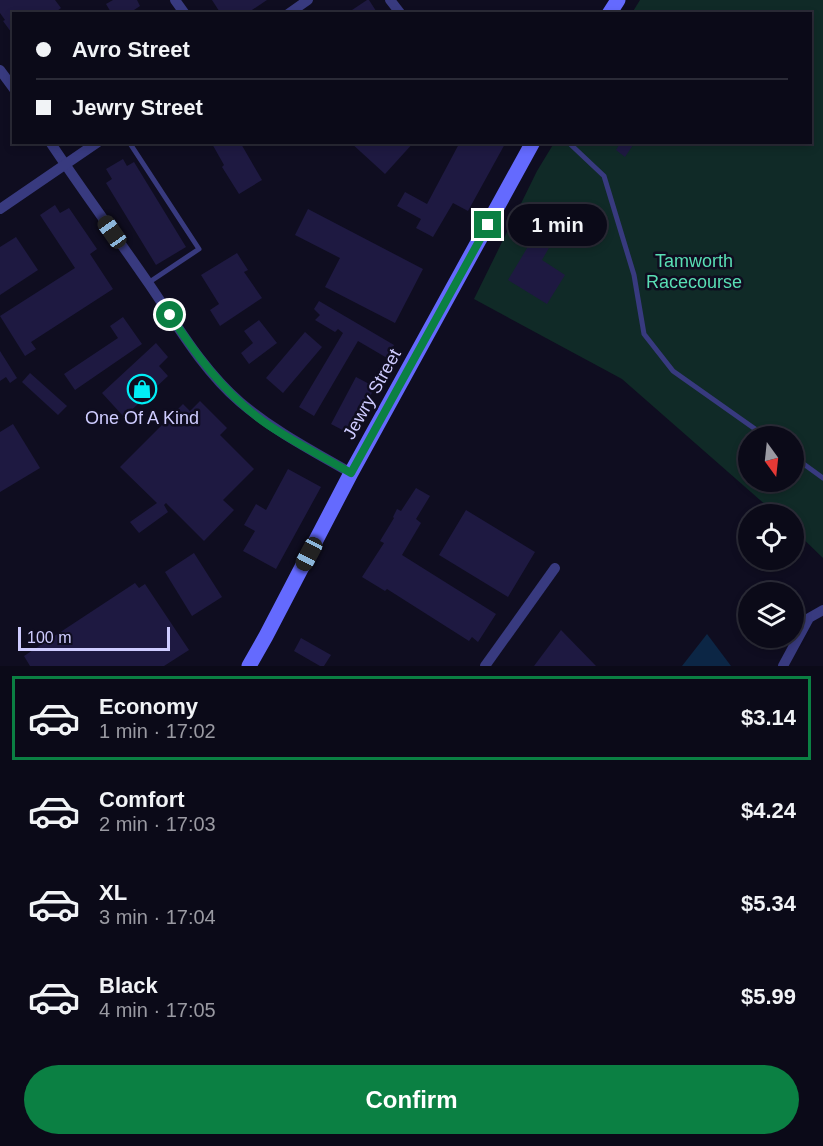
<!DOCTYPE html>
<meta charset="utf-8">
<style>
body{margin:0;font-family:Helvetica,sans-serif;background:#141321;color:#f1f3f6;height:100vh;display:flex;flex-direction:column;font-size:22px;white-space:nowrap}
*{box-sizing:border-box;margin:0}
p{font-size:20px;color:#9a9aa2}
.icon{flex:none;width:33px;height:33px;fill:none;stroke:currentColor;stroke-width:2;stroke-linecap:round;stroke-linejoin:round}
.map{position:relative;height:666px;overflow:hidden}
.panel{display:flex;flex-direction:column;background:#0b0a18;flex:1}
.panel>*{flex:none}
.banner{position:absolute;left:12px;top:12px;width:800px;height:132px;border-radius:0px;box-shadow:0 3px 9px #0003,0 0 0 2px #2b2b37;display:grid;align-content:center;height:132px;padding:0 24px;background:#0b0a18}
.needle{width:39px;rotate:165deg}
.tools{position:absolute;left:738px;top:426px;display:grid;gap:12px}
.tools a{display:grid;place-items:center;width:66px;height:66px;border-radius:50%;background:#0b0a18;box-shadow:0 3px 9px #0003,0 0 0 2px #2b2b37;font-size:30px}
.scale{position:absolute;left:18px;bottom:15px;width:152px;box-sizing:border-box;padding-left:6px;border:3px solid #cfccff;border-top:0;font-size:16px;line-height:21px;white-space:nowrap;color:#cfccff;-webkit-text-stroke:4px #0f0d20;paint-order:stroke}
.end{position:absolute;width:27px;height:27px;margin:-14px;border:8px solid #0b8043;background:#fff;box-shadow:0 0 0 3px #fff}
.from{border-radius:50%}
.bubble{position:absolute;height:42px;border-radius:21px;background:#0b0a18;box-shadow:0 3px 9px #0003,0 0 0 2px #2b2b37;font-size:20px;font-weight:600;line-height:42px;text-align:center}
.car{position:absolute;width:18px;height:36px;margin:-18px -9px;border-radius:8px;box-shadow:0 0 4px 2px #0007;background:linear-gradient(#222 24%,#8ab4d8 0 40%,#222 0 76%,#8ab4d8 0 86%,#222 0)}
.banner b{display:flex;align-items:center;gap:21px;height:57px;font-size:22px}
.banner b+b{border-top:2px solid #2b2b37}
.banner i{width:15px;height:15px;background:#f1f3f6}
ul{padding:10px 0 0;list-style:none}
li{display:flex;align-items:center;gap:18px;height:84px;margin:0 12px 9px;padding:0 12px;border:3px solid transparent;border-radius:0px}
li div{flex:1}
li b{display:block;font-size:22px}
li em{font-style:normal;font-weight:600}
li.on{border-color:#0b8043}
li>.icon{width:54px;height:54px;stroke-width:1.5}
.primary-button{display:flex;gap:12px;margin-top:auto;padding:12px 24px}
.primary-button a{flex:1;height:69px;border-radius:36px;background:#0b8043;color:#fff;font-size:24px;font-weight:600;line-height:69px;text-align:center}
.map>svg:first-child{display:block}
</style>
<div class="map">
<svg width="823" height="666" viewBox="0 0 823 666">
<rect width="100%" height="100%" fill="#0f0d20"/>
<path fill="#102a27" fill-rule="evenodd" d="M640,0H823V558L794,530V514H776L622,379L474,299L537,171L554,143L810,142V14L632,13ZM748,436H794V482H748Z"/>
<path fill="#0c2645" d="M707,634L731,666H682Z"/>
<g fill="#1e1941">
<path d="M0,0H55L61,8L53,14H14V36L3,21L5,20L0,13Z"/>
<path d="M113,0H137L140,6L128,14H112L106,4Z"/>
<path d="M212,0H267L246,14H221Z"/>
<path d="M367,0H369L378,14H346Z"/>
<path d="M211,142H240L262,180L239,194L222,167L224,165Z"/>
<path d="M350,142H414L385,174Z"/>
<path d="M460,142H506L468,211L453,203L433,237L416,228L421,219L397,206L405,192L427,204Z"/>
<path d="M621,142H635L625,157L616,150Z"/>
<path d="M123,159L127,166L134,162L186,247L156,265L106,183L112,179L106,169Z"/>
<path d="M55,205L60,213L69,208L97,249L90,254L113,289L31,342L36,349L25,356L0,316L75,268L40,215Z"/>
<path d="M308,209L423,269L395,323L325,287L340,258L295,235Z"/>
<path d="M542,223L558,232L542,260L565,275L547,304L508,280Z"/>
<path d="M16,237L38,270L0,295V247Z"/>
<path d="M237,253L248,270L244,272L262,298L220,326L210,310L219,304L201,275Z"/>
<path d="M319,301L394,345L387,358L358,341L314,416L299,407L343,333L338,329L335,332L315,320L320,315L314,309Z"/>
<path d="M123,317L142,344L75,390L64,374L118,338L110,326Z"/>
<path d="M259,320L277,343L249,364L241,353L253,343L244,331Z"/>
<path d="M305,332L322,347L283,393L266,378Z"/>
<path d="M156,343L168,357L159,366L168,376L124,417L102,393Z"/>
<path d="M0,351L17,378L10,383L6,377L0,381Z"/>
<path d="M30,373L67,406L58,415L22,382Z"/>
<path d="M356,377L375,387L350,434L331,424Z"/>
<path d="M200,401L227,428L220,435L254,469L223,500L234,510L204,541L166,503L164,505L168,512L139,533L130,522L157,503L120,467L183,404L190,411Z"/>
<path d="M13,424L40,468L0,492V432Z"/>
<path d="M288,469L321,487L276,569L243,551L255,531L244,525L256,504L266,510Z"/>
<path d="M416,488L430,496L416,519L421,523L402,555L496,614L478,642L472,637L469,641L387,589L385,591L362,577L384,543L380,541L394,518L393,517L397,509L401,511Z"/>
<path d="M466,510L535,552L508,597L439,555Z"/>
<path d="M194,553L222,597L192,616L165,572Z"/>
<path d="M135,583L139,588L145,584L189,650L164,666H30L24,656Z"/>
<path d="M561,630L596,666H534Z"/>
<path d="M301,638L331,655L324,666H320L294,651Z"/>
</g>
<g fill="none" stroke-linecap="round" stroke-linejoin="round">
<g stroke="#383a7f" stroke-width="5">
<path d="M129,142L199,249L148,283"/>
<path d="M568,142L604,176L634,275L644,334L673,371L765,436"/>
<path d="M794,457L823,478"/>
</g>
<g stroke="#383a7f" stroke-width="10">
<path d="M175,0L185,14"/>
<path d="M390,0L401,14"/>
<path d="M288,14L308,0"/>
<path d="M0,70L14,89"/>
<path d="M50,142C82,190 116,236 149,284C177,325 202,369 240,402C274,431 313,451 351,473"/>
<path d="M0,209L98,142"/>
<path d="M485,666L555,568"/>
<path d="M783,666L809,618L823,610"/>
</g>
<g stroke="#646afe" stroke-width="15">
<path d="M609,14L618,0"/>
<path d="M249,666L266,636L351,473L533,142"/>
</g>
</g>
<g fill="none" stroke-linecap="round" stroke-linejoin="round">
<path stroke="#0b8043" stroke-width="8" d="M170,315C196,355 225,394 264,422C291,441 322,456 351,473L488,225"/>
</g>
<defs>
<g id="shop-ring" transform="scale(1.5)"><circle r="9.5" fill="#0f0d20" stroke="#01eef6" stroke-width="1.5"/><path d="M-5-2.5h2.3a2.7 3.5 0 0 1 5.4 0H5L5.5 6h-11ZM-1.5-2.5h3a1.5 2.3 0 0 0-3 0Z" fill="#01eef6"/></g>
</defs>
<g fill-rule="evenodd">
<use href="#shop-ring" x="142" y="389"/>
</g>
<g text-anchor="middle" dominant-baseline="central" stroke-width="5" stroke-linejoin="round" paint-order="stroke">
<g font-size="18" fill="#59deb4" stroke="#0f0d20">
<text x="694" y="261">Tamworth<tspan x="694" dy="21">Racecourse</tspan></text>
</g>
<g font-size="18" fill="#cfccff" stroke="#0f0d20">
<text transform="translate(372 394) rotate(-61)">Jewry Street</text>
</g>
<g font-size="18" fill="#cfccff" stroke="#0f0d20">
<text x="142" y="418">One Of A Kind</text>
</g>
</g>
</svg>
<div class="tools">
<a><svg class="needle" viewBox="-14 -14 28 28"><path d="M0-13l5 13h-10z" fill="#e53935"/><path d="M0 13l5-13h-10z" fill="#9a9aa2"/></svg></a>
<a><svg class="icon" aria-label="locate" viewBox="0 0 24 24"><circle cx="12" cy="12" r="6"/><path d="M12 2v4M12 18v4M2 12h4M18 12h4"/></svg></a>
<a><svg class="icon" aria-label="layers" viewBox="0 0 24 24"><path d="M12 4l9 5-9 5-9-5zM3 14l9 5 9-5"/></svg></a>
</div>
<div class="scale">100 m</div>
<i class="end from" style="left:170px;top:315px"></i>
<i class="end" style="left:488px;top:225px"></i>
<div class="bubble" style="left:508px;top:204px;width:99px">1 min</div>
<i class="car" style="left:112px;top:232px;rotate:325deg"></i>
<i class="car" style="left:309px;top:554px;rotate:208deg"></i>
<div class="banner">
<b><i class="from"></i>Avro Street</b>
<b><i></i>Jewry Street</b>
</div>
</div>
<section class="panel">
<ul>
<li class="on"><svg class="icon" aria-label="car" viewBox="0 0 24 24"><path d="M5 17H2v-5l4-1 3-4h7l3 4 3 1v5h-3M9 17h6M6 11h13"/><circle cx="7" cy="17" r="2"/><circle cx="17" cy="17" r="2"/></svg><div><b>Economy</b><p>1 min · 17:02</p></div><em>$3.14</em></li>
<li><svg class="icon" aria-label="car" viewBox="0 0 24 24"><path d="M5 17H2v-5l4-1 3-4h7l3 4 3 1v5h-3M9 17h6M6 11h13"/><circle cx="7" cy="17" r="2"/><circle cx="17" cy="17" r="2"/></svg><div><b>Comfort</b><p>2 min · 17:03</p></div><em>$4.24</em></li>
<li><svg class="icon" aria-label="car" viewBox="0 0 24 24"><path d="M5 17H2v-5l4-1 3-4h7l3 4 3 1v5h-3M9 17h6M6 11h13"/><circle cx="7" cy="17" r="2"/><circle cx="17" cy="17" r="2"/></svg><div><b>XL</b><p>3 min · 17:04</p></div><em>$5.34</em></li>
<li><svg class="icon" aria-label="car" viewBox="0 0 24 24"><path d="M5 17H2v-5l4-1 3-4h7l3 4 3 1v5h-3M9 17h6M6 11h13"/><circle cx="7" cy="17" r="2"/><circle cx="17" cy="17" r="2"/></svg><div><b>Black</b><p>4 min · 17:05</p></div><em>$5.99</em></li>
</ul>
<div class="primary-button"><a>Confirm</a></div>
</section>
